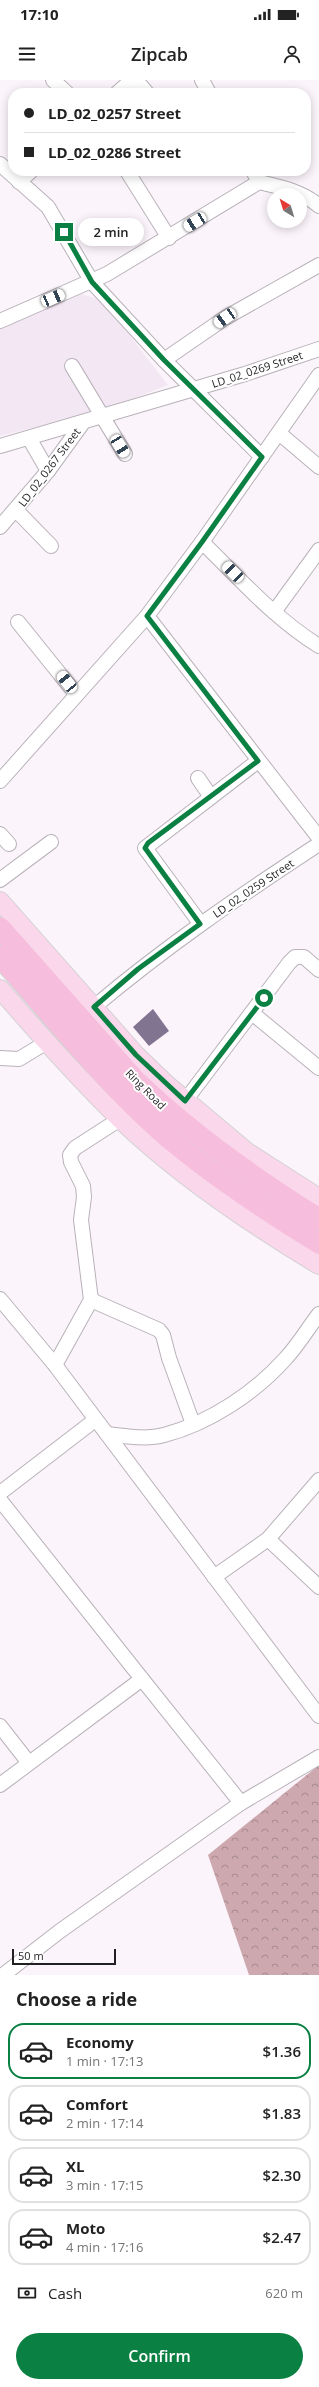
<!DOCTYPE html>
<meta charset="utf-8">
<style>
body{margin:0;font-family:"Open Sans",sans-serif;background:#f2f2f2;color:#222;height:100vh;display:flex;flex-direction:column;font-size:15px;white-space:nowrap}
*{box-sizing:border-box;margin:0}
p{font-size:13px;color:#767676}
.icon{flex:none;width:22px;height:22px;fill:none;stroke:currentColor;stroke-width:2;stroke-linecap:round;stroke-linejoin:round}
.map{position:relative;height:1895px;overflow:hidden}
.panel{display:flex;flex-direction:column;background:#fff;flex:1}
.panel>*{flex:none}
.banner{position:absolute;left:8px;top:8px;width:303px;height:88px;border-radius:16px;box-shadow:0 2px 10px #0003;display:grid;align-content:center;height:88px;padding:0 16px;background:#fff}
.needle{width:26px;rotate:322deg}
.fabs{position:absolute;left:267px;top:108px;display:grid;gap:8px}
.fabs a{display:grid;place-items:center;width:40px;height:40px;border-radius:50%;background:#fff;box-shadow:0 2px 10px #0003;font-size:20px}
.scale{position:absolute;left:12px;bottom:10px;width:104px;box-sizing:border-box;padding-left:4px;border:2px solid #211f22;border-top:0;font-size:11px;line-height:14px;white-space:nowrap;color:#211f22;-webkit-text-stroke:3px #fff;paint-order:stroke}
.end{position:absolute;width:18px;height:18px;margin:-9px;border:5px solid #0b8043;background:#fff;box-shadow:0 0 0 2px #fff}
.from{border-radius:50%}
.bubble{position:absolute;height:28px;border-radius:14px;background:#fff;box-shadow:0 2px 10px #0003;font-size:13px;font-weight:600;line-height:28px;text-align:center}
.car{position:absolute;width:12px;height:24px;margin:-12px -6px;border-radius:5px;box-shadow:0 0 3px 1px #0007;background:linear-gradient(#fff 24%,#345 0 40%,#fff 0 76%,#345 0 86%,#fff 0)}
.banner b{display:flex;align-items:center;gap:14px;height:38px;font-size:15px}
.banner b+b{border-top:1px solid #e0e0e0}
.banner i{width:10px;height:10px;background:#222}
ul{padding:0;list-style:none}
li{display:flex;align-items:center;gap:12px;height:56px;margin:0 8px 6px;padding:0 8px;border:2px solid #e0e0e0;border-radius:16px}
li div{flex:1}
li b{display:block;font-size:15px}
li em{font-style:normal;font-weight:600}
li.selected{border-color:#0b8043}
li>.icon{width:36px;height:36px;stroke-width:1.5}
h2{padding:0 16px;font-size:18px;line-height:48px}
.pay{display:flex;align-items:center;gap:10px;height:44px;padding:0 16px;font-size:15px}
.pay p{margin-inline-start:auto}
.cta{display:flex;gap:8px;margin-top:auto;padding:8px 16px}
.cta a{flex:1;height:46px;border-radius:24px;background:#0b8043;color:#fff;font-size:16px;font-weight:600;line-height:46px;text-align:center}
.status{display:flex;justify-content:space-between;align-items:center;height:28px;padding:0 20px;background:#fff;direction:ltr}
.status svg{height:11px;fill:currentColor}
header{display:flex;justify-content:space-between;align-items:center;height:52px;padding:0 16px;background:#fff;font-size:18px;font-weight:600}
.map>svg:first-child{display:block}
</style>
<div class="status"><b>17:10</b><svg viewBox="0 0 49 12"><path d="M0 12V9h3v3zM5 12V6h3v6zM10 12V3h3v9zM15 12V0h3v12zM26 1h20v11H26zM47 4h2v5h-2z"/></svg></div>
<header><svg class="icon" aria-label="menu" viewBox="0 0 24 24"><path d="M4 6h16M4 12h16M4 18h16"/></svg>Zipcab<svg class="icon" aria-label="person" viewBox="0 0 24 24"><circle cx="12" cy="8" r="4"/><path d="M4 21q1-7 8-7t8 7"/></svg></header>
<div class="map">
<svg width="319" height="1895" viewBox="0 0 319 1895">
<defs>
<pattern id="forest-crowns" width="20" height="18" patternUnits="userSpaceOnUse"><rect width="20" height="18" fill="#cea8af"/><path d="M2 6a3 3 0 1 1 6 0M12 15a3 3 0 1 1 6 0" fill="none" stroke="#a7888e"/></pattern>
</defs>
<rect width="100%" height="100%" fill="#fbf4fb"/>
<path fill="#f3e7f4" d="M81,214L98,219L127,252L168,305L107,329L0,356V246Z"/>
<path fill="url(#forest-crowns)" d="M319,1685V1895H249L208,1775Z"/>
<path fill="#807491" d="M153,929L169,951L149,966L133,947Z"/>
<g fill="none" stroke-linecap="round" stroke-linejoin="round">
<g stroke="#b9b2b9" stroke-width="16">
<g id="minor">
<path d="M53,0L67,13"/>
<path d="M136,0L147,13"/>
<path d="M202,0L209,13"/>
<path d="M117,13L132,0"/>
<path d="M0,84L48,127L92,202L164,280L262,377"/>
<path d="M127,91L169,158"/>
<path d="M253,91L259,102C280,107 302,111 319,126"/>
<path d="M19,102L31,91"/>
<path d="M0,241L107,194L259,102"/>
<path d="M164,280L225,238L319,185"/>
<path d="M72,286L125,374"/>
<path d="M279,353L319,387"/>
<path d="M29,358L48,391"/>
<path d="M0,366L245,294L319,269"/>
<path d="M16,430L51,466"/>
<path d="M0,447L48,391L82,344"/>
<path d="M202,462C239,498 275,539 319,566"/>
<path d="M274,532L319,470"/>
<path d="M147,536L319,758"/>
<path d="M18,542L76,614"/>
<path d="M198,698L211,717"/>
<path d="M0,701L147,536L202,462L319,295"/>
<path d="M0,754L9,764"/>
<path d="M0,800L51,762"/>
<path d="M200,843L145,768L258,681"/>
<path d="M94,927C165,867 241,815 319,764"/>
<path d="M252,933L319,988"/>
<path d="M0,978L19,979L47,962"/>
<path d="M185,1021L289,883L295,877H304L319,890"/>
<path d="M0,1219L55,1285L319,1636"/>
<path d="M91,1220L159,1250L163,1255L169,1278L193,1344"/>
<path d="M55,1285L91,1220L81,1140L84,1117L83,1106L71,1082L70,1075L75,1068L120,1039"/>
<path d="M107,1354C126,1356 146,1360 164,1355C210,1343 256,1312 286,1278C299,1264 308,1248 319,1234"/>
<path d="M0,1413L95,1340"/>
<path d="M0,1420L142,1599"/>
<path d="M268,1459L319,1507"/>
<path d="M214,1497L268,1459L319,1400"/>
<path d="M0,1646L29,1683"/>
<path d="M0,1705L142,1599L241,1723"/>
<path d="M3,1895L60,1851L241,1723L319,1677"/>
</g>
</g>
<g stroke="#d3d2d3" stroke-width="20">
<g id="major">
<path d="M0,821L136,975L166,1004L247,1072L319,1118"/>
<path d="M0,909C38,953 77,997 119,1038C178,1095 249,1143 319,1185"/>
</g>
</g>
<g stroke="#d3d2d3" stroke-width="23">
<g id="highway">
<path d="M0,848L134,999C190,1053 253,1098 319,1139"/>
<path d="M0,876C55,938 113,1012 176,1064C221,1101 270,1133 319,1163"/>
</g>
</g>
<use href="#minor" stroke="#fff" stroke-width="14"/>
<use href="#major" stroke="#fad7ea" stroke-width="18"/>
<use href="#highway" stroke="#f6bddc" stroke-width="21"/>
</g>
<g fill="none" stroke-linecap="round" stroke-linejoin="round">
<path stroke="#0b8043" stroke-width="5" d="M64,152L92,202L164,280L262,377L202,462L147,536L258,681L148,763L145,768L200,844L138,889L94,927L136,975L185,1021L264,918"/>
</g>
<g text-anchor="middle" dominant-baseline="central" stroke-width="4" stroke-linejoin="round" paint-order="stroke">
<g font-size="11" fill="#211f22" stroke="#fff">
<text transform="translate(257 289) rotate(-18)">LD_02_0269 Street</text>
<text transform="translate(49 387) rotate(-53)">LD_02_0267 Street</text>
<text transform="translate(253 808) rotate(-34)">LD_02_0259 Street</text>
<text transform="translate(146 1009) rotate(45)">Ring Road</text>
</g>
</g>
</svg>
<div class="fabs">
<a><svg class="needle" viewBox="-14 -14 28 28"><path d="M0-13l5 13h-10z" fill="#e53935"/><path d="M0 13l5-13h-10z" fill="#767676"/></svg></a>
</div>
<div class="scale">50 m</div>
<i class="end from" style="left:264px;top:918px"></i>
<i class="end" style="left:64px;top:152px"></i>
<div class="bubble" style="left:78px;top:138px;width:66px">2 min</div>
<i class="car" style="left:195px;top:142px;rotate:238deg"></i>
<i class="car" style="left:53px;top:218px;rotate:67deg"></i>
<i class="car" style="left:225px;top:238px;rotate:235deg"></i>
<i class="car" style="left:120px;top:366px;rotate:148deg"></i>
<i class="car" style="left:233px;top:492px;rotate:314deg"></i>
<i class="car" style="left:67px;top:602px;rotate:321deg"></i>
<div class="banner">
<b><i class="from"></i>LD_02_0257 Street</b>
<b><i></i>LD_02_0286 Street</b>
</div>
</div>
<section class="panel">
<h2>Choose a ride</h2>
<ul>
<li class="selected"><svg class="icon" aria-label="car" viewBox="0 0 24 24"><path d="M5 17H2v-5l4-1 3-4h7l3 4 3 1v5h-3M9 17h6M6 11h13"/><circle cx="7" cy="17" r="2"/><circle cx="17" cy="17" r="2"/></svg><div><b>Economy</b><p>1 min · 17:13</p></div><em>$1.36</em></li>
<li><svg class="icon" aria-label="car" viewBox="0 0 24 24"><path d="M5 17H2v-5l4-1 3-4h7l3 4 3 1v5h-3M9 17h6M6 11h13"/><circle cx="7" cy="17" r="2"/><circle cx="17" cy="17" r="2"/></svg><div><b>Comfort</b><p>2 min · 17:14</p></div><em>$1.83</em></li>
<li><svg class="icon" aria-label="car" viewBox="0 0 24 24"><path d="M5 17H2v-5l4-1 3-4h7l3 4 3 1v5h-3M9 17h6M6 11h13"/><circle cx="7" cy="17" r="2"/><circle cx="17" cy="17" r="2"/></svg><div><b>XL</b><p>3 min · 17:15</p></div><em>$2.30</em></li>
<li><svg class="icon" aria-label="car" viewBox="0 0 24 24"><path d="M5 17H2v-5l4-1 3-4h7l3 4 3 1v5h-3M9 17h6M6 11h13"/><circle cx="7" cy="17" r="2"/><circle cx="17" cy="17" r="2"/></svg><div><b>Moto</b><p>4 min · 17:16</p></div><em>$2.47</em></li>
</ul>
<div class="pay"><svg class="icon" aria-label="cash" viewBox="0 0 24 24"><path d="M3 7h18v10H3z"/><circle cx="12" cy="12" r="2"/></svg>Cash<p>620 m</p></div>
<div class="cta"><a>Confirm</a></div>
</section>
